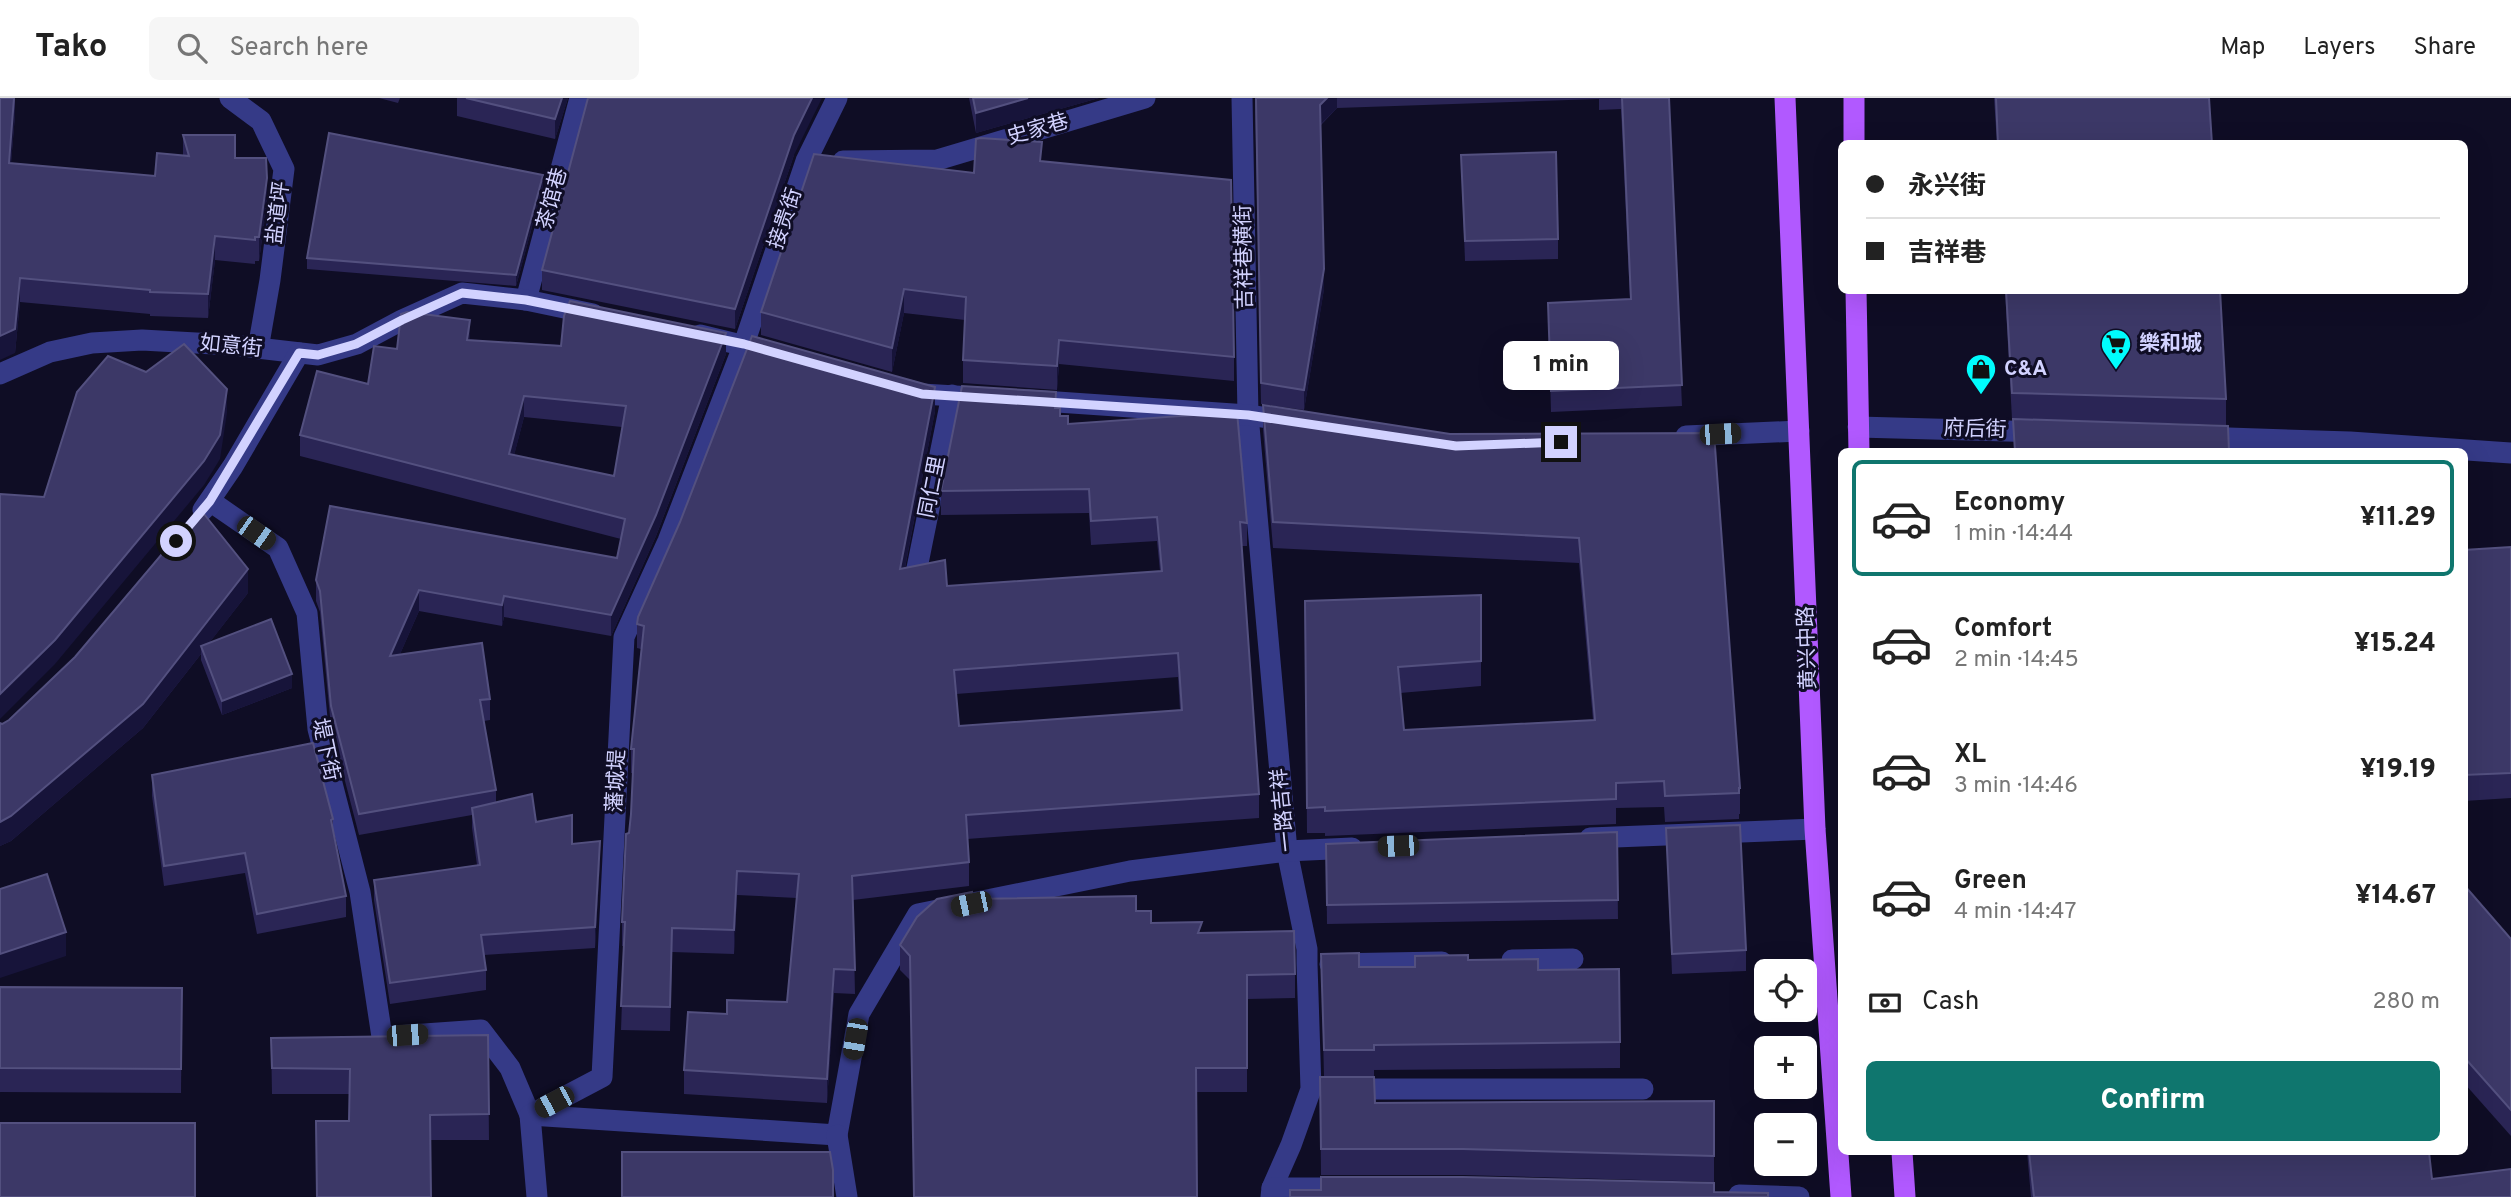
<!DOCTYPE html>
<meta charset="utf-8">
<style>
body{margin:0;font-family:Overpass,"Noto Sans SC",sans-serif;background:#f6f6f6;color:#222;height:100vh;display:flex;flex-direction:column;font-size:26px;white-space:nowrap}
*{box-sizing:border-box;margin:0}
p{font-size:23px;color:#767676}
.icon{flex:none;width:38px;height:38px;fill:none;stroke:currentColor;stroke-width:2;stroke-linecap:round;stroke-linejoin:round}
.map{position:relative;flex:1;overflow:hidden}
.side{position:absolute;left:1838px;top:350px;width:630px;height:707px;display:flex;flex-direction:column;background:#fff;border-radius:10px;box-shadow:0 7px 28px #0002}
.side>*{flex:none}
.top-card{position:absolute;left:1838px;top:42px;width:630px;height:154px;border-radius:10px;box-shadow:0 7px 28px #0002;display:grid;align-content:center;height:154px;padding:0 28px;background:#fff}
.controls{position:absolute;left:1754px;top:861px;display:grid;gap:14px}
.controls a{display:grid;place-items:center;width:63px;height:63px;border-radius:10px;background:#fff;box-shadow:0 7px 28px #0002;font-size:35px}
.end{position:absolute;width:32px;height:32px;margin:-16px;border:9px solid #d2d2ff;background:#111;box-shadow:0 0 0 4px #111}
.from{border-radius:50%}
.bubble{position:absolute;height:49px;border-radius:10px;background:#fff;box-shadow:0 7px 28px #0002;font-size:23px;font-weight:800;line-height:49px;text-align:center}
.car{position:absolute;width:21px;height:42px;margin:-21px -10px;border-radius:9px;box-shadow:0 0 5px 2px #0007;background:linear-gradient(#222 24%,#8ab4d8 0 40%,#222 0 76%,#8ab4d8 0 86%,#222 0)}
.top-card b{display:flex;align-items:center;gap:24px;height:66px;font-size:26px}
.top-card b+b{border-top:2px solid #e0e0e0}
.top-card i{width:18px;height:18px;background:#222}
ul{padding:12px 0 0;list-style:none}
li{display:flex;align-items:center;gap:21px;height:116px;margin:0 14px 10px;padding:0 14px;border:4px solid transparent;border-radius:10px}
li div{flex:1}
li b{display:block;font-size:26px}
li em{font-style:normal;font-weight:800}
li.on{border-color:#0f766e}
li>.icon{width:63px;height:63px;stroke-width:1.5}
.pay{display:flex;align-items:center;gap:18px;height:77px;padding:0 28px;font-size:26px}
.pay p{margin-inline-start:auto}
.cta{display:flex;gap:14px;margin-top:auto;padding:14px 28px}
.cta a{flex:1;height:80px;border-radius:10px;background:#0f766e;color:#fff;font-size:28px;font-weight:800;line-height:80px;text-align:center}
header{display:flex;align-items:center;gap:42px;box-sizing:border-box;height:98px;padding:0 35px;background:#fff;border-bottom:2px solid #e0e0e0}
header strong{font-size:33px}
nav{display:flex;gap:38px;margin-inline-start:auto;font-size:24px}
.search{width:490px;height:63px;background:#f6f6f6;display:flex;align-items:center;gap:18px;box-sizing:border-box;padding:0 24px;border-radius:10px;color:#767676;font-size:26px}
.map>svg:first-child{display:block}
</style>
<header>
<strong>Tako</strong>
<div class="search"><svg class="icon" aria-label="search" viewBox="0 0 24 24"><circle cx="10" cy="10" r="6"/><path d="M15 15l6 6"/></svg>Search here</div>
<nav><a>Map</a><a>Layers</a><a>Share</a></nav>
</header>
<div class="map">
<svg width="2511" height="1099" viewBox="0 0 2511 1099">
<rect width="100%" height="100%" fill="#0f0d25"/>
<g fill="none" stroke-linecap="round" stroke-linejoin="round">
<g stroke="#353a87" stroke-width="21">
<path d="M230,0L261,23L284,71L270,182L258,251"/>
<path d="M1242,0L1248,317L1287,753L1307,851V866L1311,991L1291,1047L1272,1090L1271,1099"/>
<path d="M843,63L937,62L1145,0"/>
<path d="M526,202L580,0"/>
<path d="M700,237L774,255"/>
<path d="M0,276L50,254L92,245L142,242L232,247L318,257L357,246L402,222L462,195L526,202L593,216"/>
<path d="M909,292L922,296L989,300"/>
<path d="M1028,302L1248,317L1289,323"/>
<path d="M1858,329L2041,334"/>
<path d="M1686,338L1799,333"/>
<path d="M2199,339L2350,344L2511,355"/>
<path d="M210,403L278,450L307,515L318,631L360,794L382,939L481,932L510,970L530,1017L837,1037L859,916L918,816L1130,773L1287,753L1352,750"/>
<path d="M203,412L233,368L299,255"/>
<path d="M915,480L952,297"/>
<path d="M1590,740L1815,731"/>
<path d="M1512,862L1573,861"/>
<path d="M1330,866L1442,864"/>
<path d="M1348,991H1643"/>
<path d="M837,1037L847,1099"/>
<path d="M1272,1090H1350"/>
<path d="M1739,1097L1799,1099"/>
<path d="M537,1099L530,1017L602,979L624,539L668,443L744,246L806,63L837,0"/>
</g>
<g stroke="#b159ff" stroke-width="21">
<path d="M1785,0L1815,731L1841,1099"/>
<path d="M1854,0V46"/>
<path d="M1856,192L1859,354"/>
<path d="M1902,1054L1905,1099"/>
</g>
</g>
<g fill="#2a2555" fill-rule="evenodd">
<path d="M0,0H15V17L11,65L155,78L183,57V37L235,60L267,104L259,163H255V166L215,162L208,220L150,218V216L20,204L15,255Z"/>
<path d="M379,0H400L398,5Z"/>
<path d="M457,0H568L555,41L457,18Z"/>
<path d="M969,0H1099L976,35Z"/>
<path d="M1255,0H1669L1682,308L1551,314L1548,205L1630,201L1621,11L1599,12V1L1337,10L1321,27L1324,191L1304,312L1261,306Z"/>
<path d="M1994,0H2209L2212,46H1997Z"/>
<path d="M794,57L735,231L542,192V172Z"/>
<path d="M1461,57L1558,141V161L1465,163Z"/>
<path d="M1042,63L1234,259V283L1059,266L1057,292L963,285V262L965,222L904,215L892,274L761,237V214L974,75Z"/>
<path d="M543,88L516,188L307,171V160Z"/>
<path d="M2005,192H2220L2226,301V327L2012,321Z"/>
<path d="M470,242L726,256L656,438L611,538L504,519L502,528L419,513L400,556L490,601V622L484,623L496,692V704L536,724L600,763L595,850L484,857L486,872V892L390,906L374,802V782L477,767L472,730V717L359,737L331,629L320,514L316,503V482L617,460L621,441L300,358V337L368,286L397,251ZM524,319L622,329L614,378L514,357Z"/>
<path d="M1263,307L1450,336L1714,335L1740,690V716H1739V721L1665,724L1664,709L1616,710V726L1325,738V735H1307L1305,503L1481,497V588L1400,595L1404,632L1593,622L1579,465L1273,450L1263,332Z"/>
<path d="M1056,310L1060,318L1068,326L1247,425V448H1242L1259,696V720L967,741L969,764V788L853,802L855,896L834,895L827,1005L684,996V972L727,916L787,904L797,800L737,797L734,856L672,854L670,933L621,932L624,848H622V824L631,716L633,675H631V651L641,551L637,550V526L935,313L905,470L947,488L1160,473L1157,443L1091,447L1089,415L941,417V393ZM1178,579L1180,612L959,628L956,596Z"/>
<path d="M2511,449V700L2464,703V452Z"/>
<path d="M248,495L209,545L292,590L222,617L201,562V556L143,630L11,743L0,748V625L2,626Z"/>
<path d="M152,677L333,721V732L346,798V819L257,836L245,775L164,788L152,698Z"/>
<path d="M1666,730L1746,852V873L1672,876Z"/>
<path d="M1617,734L1618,821L1327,826L1326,746Z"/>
<path d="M2464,787L2511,841V1038L2464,985Z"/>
<path d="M972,801L1136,813L1151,825L1202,835L1295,876V900L1247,901V994H1196L910,882L900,872V847Z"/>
<path d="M1321,856L1359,869H1415L1468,862L1538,872L1620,944V970L1374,972V978H1324Z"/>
<path d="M0,889L182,890L181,995L0,994Z"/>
<path d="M488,937L489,1042H430L350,996H272L271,940Z"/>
<path d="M1320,979L1375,1005L1714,1003V1084L1463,1077H1321Z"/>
<path d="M2027,1054H2429L2432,1081L2511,1099H2031Z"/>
</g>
<g fill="#17143a">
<path d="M14,0L15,17L9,89V65Z"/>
<path d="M562,0H568L555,41V21Z"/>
<path d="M812,0H822L794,57L735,231V211L794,37Z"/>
<path d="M1028,0H1099L976,35V15Z"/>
<path d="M1327,0H1337V10L1320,27V7Z"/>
<path d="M543,77V88L516,188V177Z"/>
<path d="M267,80V104L259,163V139Z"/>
<path d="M215,138V162L208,220V196Z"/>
<path d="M1324,171V191L1304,312V292Z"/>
<path d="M20,180V204L15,255L0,262V238Z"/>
<path d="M904,191V215L892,274V250Z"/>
<path d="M470,222V243L467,242Z"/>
<path d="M726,235V256L656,438L611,538V517Z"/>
<path d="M1059,242V266L1057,292V268Z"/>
<path d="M935,289V313L900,495V471Z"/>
<path d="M227,291V315L220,361L204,387L55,566L0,621V596Z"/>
<path d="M524,298V319L509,377V356Z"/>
<path d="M248,471V495L203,553L201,548V556L143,630L11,743L0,748V724Z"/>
<path d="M419,492V513L390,579V558Z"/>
<path d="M504,498V519L502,528V507Z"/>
<path d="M292,576V590L222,617V603Z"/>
<path d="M600,743V763L595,850V829Z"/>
<path d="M737,773V797L734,856V832Z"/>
<path d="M66,834V858L0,880V856Z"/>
<path d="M834,871V895L827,1005V981Z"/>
</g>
<g fill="#3c3867" stroke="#53507f" stroke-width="2" fill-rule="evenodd">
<path d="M0,0H14L9,65L155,78L157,55L189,58L183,37H235V60H266L267,80L259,139H255V142L215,138L208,196L150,194V192L20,180L15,231L0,238Z"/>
<path d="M466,0H562L555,21Z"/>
<path d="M588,0H812L794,37L735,211L542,172Z"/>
<path d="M973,0H1028L976,15Z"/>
<path d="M1256,0H1327L1320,7L1324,171L1304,292L1261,285Z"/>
<path d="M1622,0H1669L1682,287L1551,293L1548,205L1631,201Z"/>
<path d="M1996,0H2209L2212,46H1998Z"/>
<path d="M329,35L543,77L516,177L307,160Z"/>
<path d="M980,40L1042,44L1040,63L1231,82L1234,259L1059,242L1057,268L963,262L966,199L904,191L892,250L761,214L814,56L974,75L976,41Z"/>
<path d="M1556,54L1558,141L1465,143L1461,57Z"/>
<path d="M2006,192H2220L2226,301L2012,295Z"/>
<path d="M570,203L726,235L656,417L611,517L504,498L502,507L419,492L390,558L482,545L490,601L480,602L496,692L359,716L331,608L320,493L316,482L330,408L617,460L625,421L300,337L317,273L368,286L374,248L397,251L401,216L407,214L470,222L467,242L561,248L564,218ZM524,298L626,308L614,378L509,356Z"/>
<path d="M752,238L935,289L900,471L945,462L947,488L1162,473L1157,419L1091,423L1089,391L941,393L962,288L1056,294L1055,310H1060V318H1068V326L1237,314L1247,425L1240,424L1259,696L966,717L969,764L852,778L855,872L834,871L827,981L684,972L688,914L727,916V902L787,904L799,776L737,773L734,832L672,830L670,909L621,908L625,824H622L626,736L629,735L631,716L634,651H631L644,528L637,526L638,519L680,424ZM1178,555L1182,612L959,628L954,572Z"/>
<path d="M184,246L227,291L220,337L204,363L55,542L0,596V396L44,399L77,294L108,258L146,274Z"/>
<path d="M1263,307L1450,336L1714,335L1740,690H1739V695L1665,698L1664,683L1616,685V701L1325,713V709L1307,710L1305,503L1481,497V563L1398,569L1404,632L1595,622L1579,440L1273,424Z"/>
<path d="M2013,321L2228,328L2229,354H2015Z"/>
<path d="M200,411L248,471L143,606L11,718L0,724V625L2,626L9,622L75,559Z"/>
<path d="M2511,449V675L2464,677V452Z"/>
<path d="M271,521L292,576L222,603L201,548Z"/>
<path d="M313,645L333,721L331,722L346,798L257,816L245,755L164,768L152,677Z"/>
<path d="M532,696L536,724L572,717V746L600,743L595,829L481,837L486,872L390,885L374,782L480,767L472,710Z"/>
<path d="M1740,727L1746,852L1672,856L1666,730Z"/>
<path d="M1617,734L1618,802L1327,807L1326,746Z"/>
<path d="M47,776L66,834L0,856V791Z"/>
<path d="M2464,787L2511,841V1012L2464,959Z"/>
<path d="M972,794V801L1136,798V813H1151V825L1202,824L1198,835L1294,833L1295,876L1247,877V970H1196L1197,1099H914L910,858L900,847L917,819L937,801Z"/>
<path d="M1359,855V869H1415V858L1468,857V862L1538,861V872L1619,871L1620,944L1374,947V952H1324L1321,856Z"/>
<path d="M0,889L182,890L181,971L0,970Z"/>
<path d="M488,937L489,1016L430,1017L431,1099H317L316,1023H349L350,971L272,970L271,940Z"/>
<path d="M1320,979H1374L1375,1005L1714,1003V1058L1463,1051H1321Z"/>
<rect x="0" y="1025" width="195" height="74"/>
<path d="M622,1054H830L833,1072V1099H622Z"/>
<path d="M2029,1054H2429L2432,1081L2511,1071V1099H2034Z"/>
<path d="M1321,1079H1463L1714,1085V1094L1768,1095V1099H1290V1092H1321Z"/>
</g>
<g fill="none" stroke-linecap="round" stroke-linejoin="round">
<path stroke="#d2d2ff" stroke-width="9" d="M176,443L210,403L299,255L318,257L356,246L402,222L462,195L526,202L744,246L922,296L1248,317L1456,348L1561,344"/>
</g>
<defs>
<g id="supermarket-pin" transform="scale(1.575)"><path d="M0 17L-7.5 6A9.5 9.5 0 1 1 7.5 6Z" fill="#00fcfd" stroke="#0f0d25"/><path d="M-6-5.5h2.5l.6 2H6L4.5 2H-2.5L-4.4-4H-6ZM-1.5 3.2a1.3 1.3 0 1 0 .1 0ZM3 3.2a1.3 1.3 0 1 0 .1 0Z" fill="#111"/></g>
<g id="shop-pin" transform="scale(1.575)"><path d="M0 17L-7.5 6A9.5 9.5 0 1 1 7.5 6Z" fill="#00fcfd" stroke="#0f0d25"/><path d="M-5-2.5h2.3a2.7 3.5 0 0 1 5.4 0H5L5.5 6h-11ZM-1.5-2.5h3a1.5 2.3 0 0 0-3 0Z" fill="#111"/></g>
</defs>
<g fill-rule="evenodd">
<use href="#supermarket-pin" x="2116" y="246"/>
<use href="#shop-pin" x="1981" y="271"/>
</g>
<g text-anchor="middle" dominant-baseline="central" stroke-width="6" stroke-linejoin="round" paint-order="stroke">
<g font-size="21" fill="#d2d2ff" stroke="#0f0d25">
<text transform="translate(1038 32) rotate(-16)">史家巷</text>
<text transform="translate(553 101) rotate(-75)">茶馆巷</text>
<text transform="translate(279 115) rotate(-83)">盐道坪</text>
<text transform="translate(786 121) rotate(-71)">接贵街</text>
<text transform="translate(1245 159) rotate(-91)">吉祥巷横街</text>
<text transform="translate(231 249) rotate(6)">如意街</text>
<text transform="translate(1975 332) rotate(2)">府后街</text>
<text transform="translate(933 389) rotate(-79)">同仁里</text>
<text transform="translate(1808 550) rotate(-92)">黄兴中路</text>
<text transform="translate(325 652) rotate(78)">堤下街</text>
<text transform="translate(617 683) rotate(-87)">藩城堤</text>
<text transform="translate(1284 712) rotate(-96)">一路吉祥</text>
</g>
<g font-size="21" font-weight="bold" fill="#d2d2ff" stroke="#0f0d25" text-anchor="start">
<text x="2139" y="246">樂和城</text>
<text x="2004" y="271">C&amp;A</text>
</g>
</g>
</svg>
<div class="controls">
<a><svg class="icon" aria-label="locate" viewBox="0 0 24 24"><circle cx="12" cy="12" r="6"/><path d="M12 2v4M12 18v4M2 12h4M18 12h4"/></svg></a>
<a>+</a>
<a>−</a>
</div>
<i class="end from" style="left:176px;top:443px"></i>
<i class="end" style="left:1561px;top:344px"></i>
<div class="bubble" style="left:1503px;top:243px;width:116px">1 min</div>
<i class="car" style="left:1720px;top:336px;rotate:87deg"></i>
<i class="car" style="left:256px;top:435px;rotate:125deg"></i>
<i class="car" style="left:1398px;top:748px;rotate:268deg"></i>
<i class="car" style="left:971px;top:806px;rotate:258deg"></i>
<i class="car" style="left:407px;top:937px;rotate:86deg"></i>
<i class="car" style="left:855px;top:941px;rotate:190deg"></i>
<i class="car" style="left:554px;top:1004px;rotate:242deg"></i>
<div class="top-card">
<b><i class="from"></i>永兴街</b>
<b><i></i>吉祥巷</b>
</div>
<section class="side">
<ul>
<li class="on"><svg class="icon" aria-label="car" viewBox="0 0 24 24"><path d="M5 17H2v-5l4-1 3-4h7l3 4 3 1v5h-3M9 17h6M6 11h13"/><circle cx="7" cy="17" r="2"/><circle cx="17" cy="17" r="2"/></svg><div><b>Economy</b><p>1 min · 14:44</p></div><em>¥11.29</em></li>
<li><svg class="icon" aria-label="car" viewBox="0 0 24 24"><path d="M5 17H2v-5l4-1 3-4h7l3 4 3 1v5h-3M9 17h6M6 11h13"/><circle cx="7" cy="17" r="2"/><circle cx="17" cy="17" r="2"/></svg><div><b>Comfort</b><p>2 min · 14:45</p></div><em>¥15.24</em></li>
<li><svg class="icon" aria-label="car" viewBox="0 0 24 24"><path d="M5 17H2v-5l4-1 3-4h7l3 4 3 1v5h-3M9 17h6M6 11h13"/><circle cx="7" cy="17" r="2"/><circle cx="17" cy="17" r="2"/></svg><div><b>XL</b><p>3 min · 14:46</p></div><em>¥19.19</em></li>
<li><svg class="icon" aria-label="car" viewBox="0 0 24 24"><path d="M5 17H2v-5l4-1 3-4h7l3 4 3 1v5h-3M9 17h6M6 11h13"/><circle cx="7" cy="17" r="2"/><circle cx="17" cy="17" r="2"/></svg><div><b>Green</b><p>4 min · 14:47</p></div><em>¥14.67</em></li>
</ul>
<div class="pay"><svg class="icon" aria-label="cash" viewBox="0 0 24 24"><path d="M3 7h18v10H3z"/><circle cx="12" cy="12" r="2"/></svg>Cash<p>280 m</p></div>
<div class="cta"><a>Confirm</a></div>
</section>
</div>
